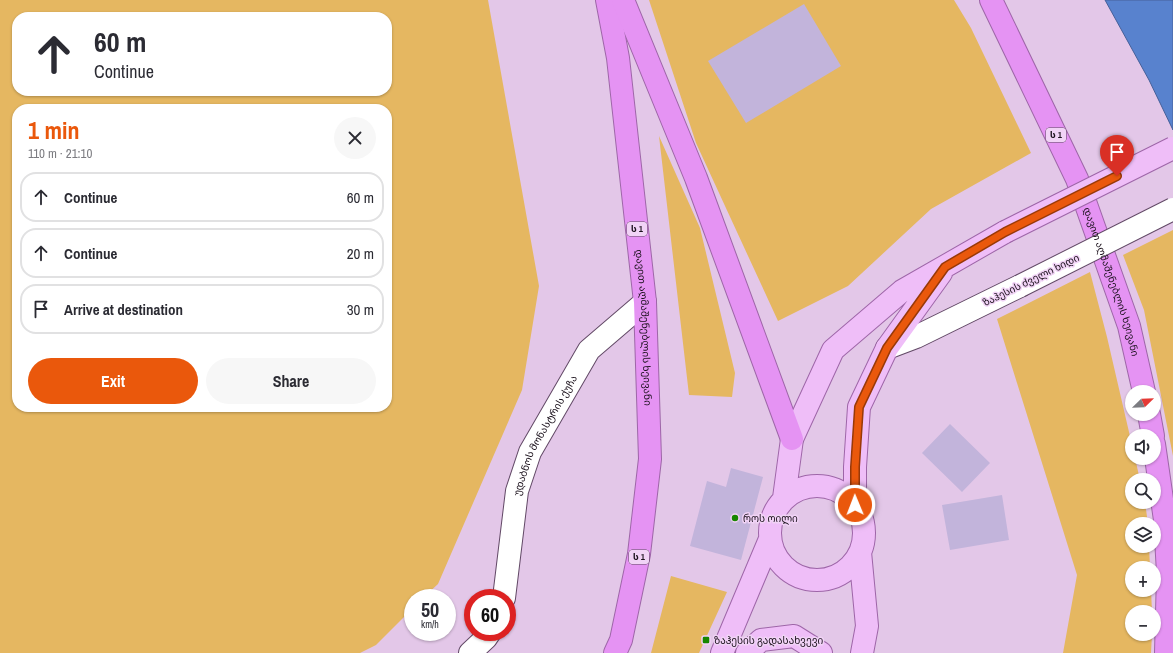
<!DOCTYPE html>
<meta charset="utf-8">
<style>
:root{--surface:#fff;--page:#f7f7f7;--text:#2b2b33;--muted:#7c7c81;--line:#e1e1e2;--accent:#ea580c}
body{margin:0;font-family:"Archivo Narrow","Noto Sans Georgian",sans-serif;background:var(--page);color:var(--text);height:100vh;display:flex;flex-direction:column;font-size:15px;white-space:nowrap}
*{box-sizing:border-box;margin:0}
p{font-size:13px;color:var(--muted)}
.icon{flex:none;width:22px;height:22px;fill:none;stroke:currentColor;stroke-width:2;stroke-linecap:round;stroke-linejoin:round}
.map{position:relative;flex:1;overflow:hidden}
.drawer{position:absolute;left:12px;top:104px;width:380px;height:308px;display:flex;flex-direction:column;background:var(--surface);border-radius:16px;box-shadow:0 1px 3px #0004}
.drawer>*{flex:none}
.guide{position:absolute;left:12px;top:12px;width:380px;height:84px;border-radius:16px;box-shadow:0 1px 3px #0004;background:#fff;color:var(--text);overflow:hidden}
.needle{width:26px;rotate:67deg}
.buttons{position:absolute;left:1125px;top:385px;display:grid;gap:8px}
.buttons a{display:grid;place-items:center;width:36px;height:36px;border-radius:50%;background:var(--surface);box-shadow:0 1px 3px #0004;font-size:20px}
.speed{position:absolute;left:404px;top:589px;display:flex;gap:8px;font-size:20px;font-weight:700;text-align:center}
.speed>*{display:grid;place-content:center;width:52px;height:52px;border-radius:50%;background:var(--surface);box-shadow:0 1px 3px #0004;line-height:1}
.speed small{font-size:10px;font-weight:400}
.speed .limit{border:6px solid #d22;background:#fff;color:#111}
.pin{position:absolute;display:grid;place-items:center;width:34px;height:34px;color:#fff;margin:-41px -17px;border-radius:50% 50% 50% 0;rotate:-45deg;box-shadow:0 0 4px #0007}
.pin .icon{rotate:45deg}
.me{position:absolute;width:44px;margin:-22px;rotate:359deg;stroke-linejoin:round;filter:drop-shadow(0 0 3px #0008)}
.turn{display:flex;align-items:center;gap:14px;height:84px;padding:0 16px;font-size:18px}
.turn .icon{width:52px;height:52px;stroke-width:2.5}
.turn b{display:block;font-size:28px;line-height:34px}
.round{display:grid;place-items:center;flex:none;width:42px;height:42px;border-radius:21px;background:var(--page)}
.overview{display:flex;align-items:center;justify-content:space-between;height:68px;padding:0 16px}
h1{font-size:24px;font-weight:800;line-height:30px;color:var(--accent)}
.primary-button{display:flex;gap:8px;margin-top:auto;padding:8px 16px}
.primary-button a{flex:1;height:46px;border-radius:24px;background:var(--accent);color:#fff;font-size:16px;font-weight:800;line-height:46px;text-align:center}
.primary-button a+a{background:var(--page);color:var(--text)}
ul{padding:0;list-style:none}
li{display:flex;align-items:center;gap:12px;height:50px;margin:0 8px 6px;padding:0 8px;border:2px solid var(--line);border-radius:16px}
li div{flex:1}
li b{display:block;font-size:15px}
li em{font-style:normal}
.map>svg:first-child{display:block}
</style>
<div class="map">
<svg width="1173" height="653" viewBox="0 0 1173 653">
<rect width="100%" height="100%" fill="#e3c7e8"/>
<path fill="#e5b761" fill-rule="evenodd" d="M 0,0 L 488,0 L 539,286 L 522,390 L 438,584 L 423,598 L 413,598 L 413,608 L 376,645 L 360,653 L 0,653 ZM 17,17 L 387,17 L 387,91 L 17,91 ZM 17,109 L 387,109 L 387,407 L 17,407 Z
M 649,0 L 954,0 L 971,28 L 1031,153 L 931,209 L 848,286 L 778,321 L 696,143 Z
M 659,136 L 700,228 L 735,373 L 732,397 L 689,395 Z
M 1173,230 L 1173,456 L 1144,310 L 1123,255 Z
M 1090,272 L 1107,337 L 1132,445 L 1132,458 L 1135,458 L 1140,480 L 1132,480 L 1132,502 L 1145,502 L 1148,524 L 1132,524 L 1132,546 L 1149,546 L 1150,568 L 1132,568 L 1132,590 L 1151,590 L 1152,612 L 1132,612 L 1132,634 L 1152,634 L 1151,653 L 1063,653 L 1077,575 L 997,319 Z
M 671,576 L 727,592 L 699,653 L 651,653 Z"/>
<path fill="#5882ce" stroke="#466099" d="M 1105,0 L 1173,0 L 1173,130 L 1149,80 Z"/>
<path fill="#c2b4db" d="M 804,4 L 841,66 L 746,123 L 708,61 Z
M 950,424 L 990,463 L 962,492 L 922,453 Z
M 731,468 L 763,477 L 741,560 L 690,546 L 707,481 L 726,487 Z
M 1002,495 L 1009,540 L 950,550 L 942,505 Z"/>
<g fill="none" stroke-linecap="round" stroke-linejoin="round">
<defs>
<g id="minor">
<path d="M 887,348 L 916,337 L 1020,286"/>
<path id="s1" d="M 504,598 L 517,491 L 530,452 L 589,350 L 645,302"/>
<path d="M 470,653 L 486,638 L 490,632"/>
</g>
<path id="major" d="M770 533a47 47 0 1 1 94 0a47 47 0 1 1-94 0Z
M 784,498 L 792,439 L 833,350 L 902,291 L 1005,232
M 855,505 L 855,467 L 859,407 L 887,348 L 941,273
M 860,552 L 867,626 L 862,653
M 722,653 L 770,539
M 747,653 L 761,640 L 794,636 L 821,653"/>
<g id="highway">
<path id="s2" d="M 607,0 L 618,58 L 645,302 L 650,459 L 639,554 L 621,640 L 615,653"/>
<path d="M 623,0 L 696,178 L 792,439"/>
<path id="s3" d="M 991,0 L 1077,179 L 1129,326 L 1144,392"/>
<path d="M 1149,414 L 1153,436"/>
<path d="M 1154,444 L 1165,520 L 1168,573 L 1166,653"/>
</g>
</defs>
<use href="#minor" stroke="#624966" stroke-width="24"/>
<use href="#major" stroke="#9e66a8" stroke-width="24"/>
<use href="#highway" stroke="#9e66a8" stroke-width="24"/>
<use href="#minor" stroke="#fff" stroke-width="22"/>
<use href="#major" stroke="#efbef8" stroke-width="22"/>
<use href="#highway" stroke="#e593f3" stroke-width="22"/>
<defs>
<path id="minor-bridge" d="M 1020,286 L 1173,209"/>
<path id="major-bridge" d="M 1005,232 L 1173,148"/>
</defs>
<use href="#minor-bridge" stroke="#624966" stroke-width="24" stroke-linecap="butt"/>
<use href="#major-bridge" stroke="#9e66a8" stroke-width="24" stroke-linecap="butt"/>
<use href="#minor-bridge" stroke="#fff" stroke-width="22"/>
<use href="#major-bridge" stroke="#efbef8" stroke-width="22"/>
</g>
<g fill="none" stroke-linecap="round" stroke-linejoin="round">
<defs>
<path id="route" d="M 855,505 L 855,467 L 859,407 L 887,348 L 945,267 L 1005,232 L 1117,176"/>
</defs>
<use href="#route" stroke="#983908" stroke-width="10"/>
<use href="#route" stroke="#ea580c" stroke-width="7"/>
</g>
<g fill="#168600" stroke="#f1d3f6" stroke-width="1.5">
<circle cx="735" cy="518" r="4"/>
<rect x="702" y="636" width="8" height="8" rx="2"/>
</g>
<g text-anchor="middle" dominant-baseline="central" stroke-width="3" stroke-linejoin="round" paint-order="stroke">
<g fill="#f1d3f6" stroke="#5b4b5d" stroke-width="1">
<rect x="1046" y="128" width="20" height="14" rx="3"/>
<rect x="627" y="222" width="20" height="14" rx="3"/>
<rect x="629" y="550" width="20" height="14" rx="3"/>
</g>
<g font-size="9" font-weight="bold" fill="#1b111c">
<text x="1056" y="135">ს 1</text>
<text x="637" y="229">ს 1</text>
<text x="639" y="557">ს 1</text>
</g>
<g font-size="10" fill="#1b111c" stroke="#f1d3f6">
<text transform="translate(1031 280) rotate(-26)">ზაჰესის ძველი ხიდი</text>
<text stroke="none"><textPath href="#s3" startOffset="307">დავით აღმაშენებლის ხეივანი</textPath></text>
<text stroke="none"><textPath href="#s2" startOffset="330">დავით აღმაშენებლის ხეივანი</textPath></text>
<text stroke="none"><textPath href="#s1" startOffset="170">უდაბნოს მონასტრის ქუჩა</textPath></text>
</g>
<g font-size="10" fill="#1b111c" stroke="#f1d3f6" text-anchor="start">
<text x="743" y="518">როს ოილი</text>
<text x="714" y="640">ზაჰესის გადასახვევი</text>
</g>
</g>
</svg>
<div class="buttons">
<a><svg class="needle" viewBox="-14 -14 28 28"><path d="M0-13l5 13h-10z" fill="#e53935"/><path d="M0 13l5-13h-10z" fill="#7c7c81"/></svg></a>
<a><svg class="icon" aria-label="sound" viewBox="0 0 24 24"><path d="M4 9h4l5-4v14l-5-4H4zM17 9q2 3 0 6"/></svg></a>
<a><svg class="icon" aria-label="search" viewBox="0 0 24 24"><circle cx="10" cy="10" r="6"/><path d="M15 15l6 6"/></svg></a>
<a><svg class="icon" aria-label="layers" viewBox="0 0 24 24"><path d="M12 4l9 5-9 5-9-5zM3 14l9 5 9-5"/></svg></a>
<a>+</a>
<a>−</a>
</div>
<div class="speed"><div>50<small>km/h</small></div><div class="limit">60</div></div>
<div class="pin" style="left:1117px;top:176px;background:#d93025"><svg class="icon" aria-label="arrive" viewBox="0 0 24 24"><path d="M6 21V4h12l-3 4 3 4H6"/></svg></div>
<svg class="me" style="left:855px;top:505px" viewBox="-20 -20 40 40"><circle r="17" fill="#ea580c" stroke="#fff" stroke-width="3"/><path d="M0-11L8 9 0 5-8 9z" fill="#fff"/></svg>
<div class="guide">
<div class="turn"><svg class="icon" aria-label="ahead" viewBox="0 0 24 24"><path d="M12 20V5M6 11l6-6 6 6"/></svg><div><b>60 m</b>Continue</div></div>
</div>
<section class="drawer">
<div class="overview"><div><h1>1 min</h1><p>110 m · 21:10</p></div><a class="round"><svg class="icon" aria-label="close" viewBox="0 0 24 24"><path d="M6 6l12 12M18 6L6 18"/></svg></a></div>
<ul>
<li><svg class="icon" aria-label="ahead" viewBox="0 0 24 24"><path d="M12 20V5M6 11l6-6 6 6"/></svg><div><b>Continue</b></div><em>60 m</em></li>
<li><svg class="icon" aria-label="ahead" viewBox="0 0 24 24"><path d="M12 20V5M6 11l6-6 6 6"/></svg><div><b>Continue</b></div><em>20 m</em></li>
<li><svg class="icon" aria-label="arrive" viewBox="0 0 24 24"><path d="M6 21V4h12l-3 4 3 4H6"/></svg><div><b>Arrive at destination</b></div><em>30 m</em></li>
</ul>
<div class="primary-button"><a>Exit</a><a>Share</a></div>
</section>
</div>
